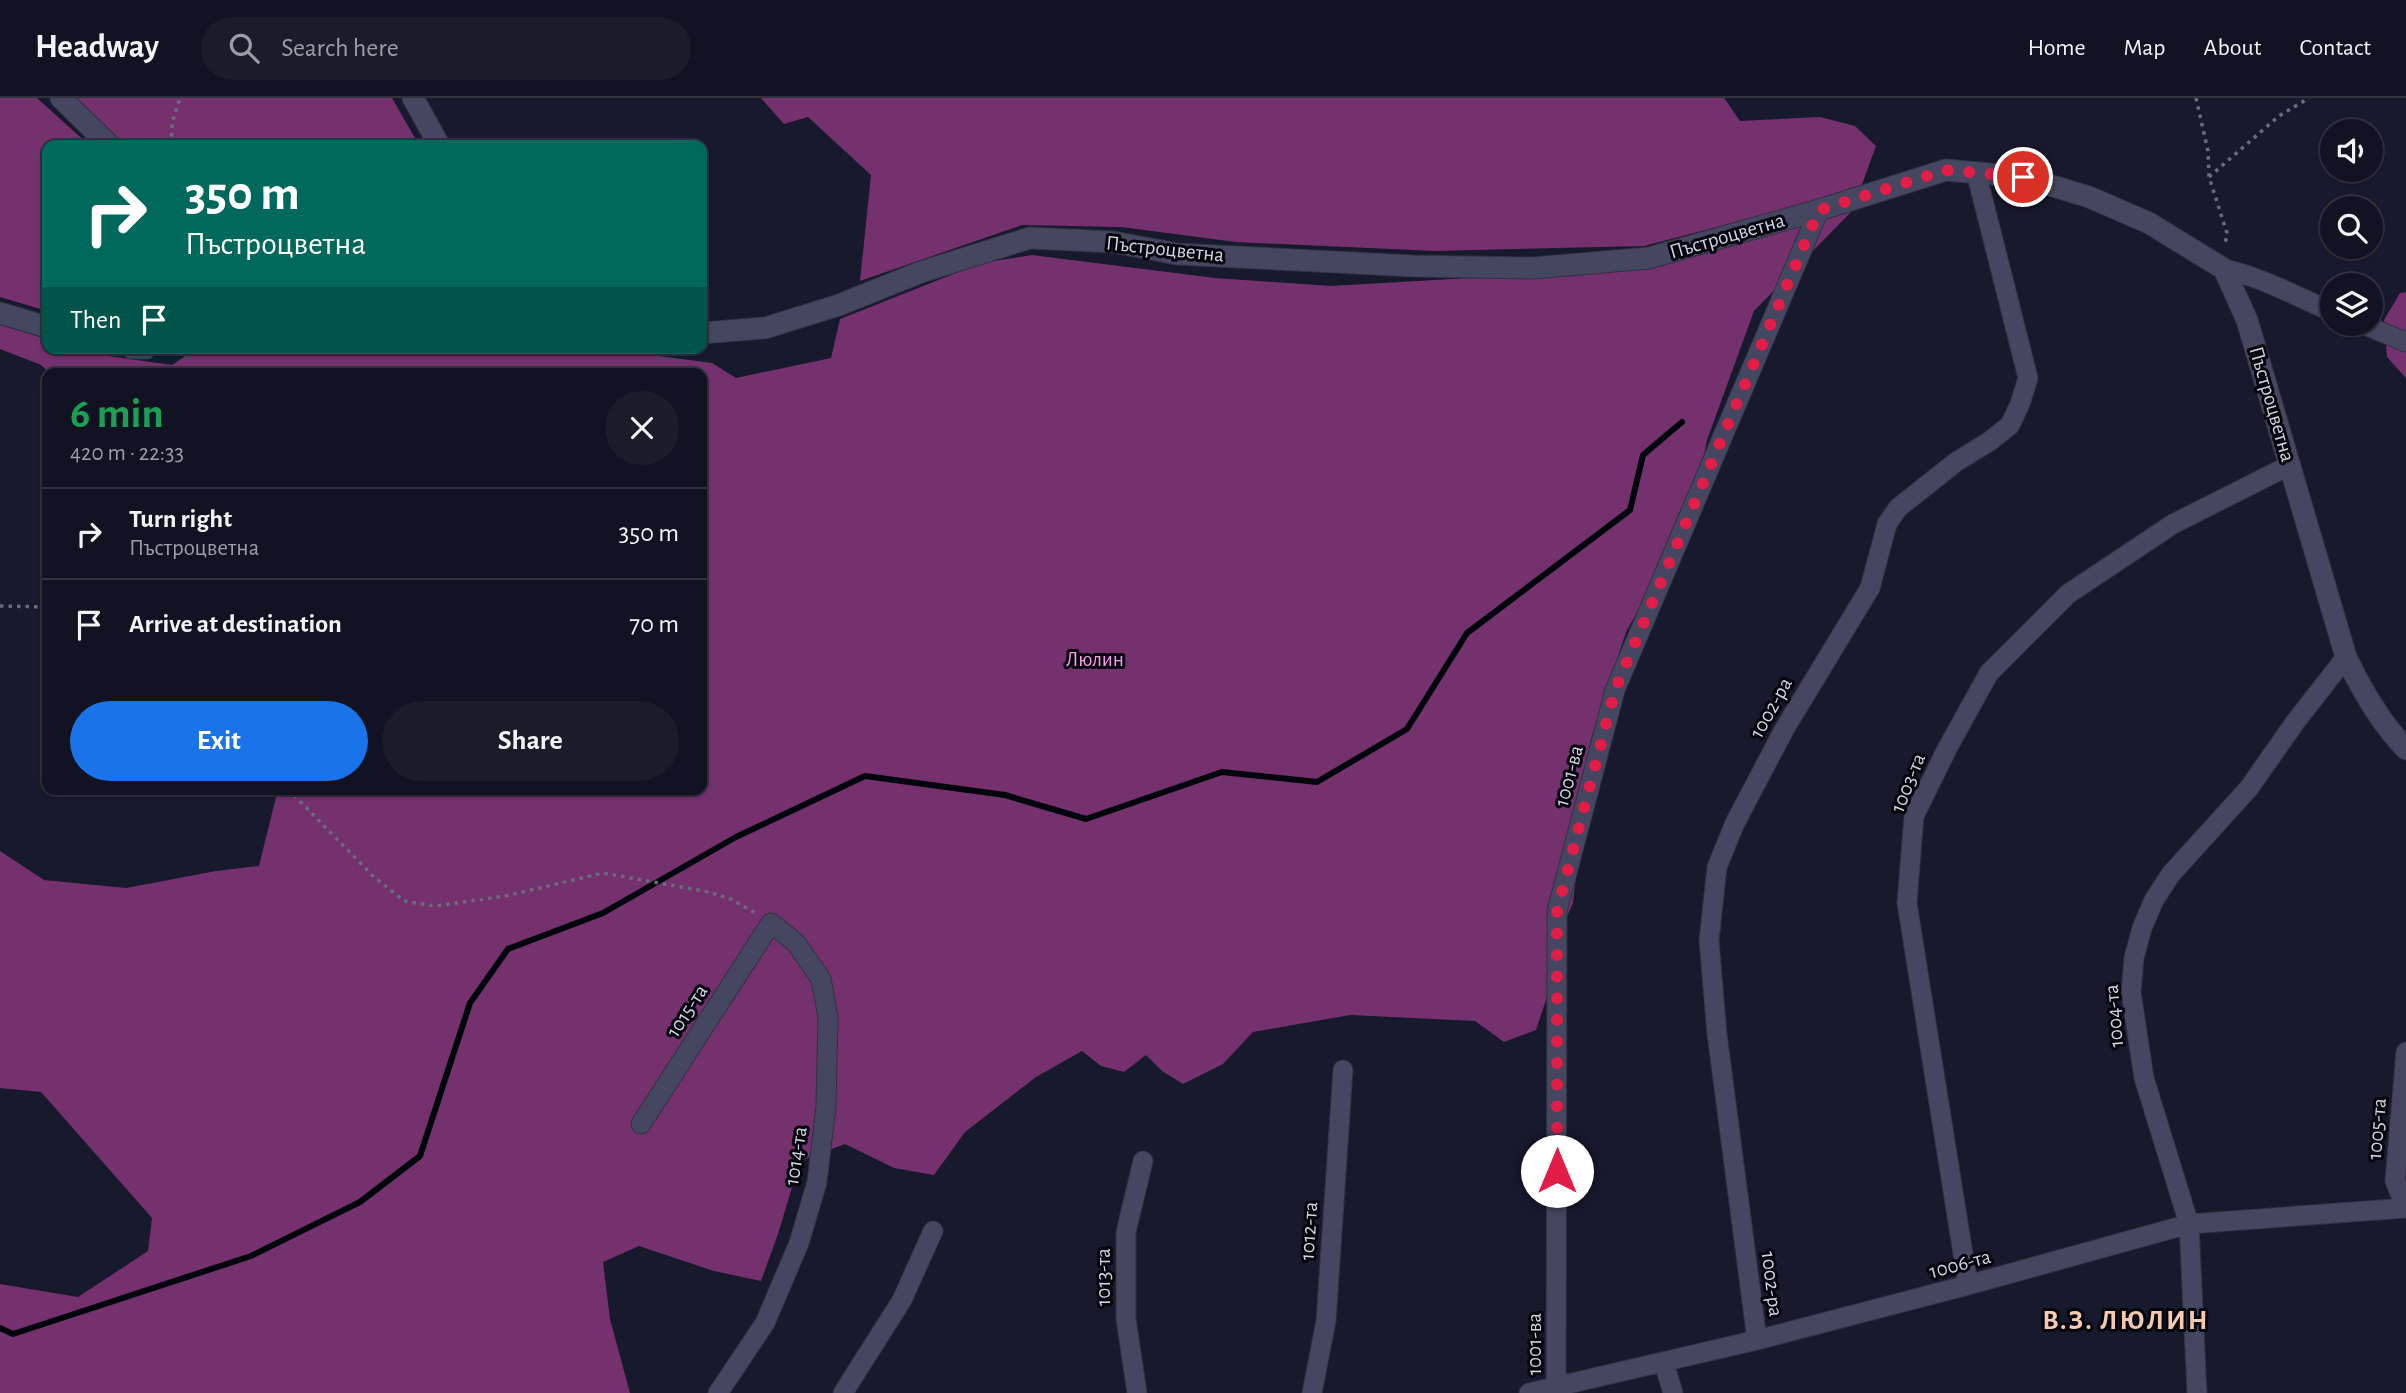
<!DOCTYPE html>
<meta charset="utf-8">
<style>
:root{--surface:#111322;--page:#1a1c2a;--text:#f1f3f6;--muted:#9c9ea5;--line:#303240;--accent:#1a73e8}
body{margin:0;font-family:"Alegreya Sans",sans-serif;background:var(--page);color:var(--text);height:100vh;display:flex;flex-direction:column;font-size:26px;white-space:nowrap}
*{box-sizing:border-box;margin:0}
p{font-size:23px;color:var(--muted)}
.icon{flex:none;width:38px;height:38px;fill:none;stroke:currentColor;stroke-width:2;stroke-linecap:round;stroke-linejoin:round}
.map{position:relative;flex:1;overflow:hidden}
.panel{position:absolute;left:42px;top:270px;width:665px;height:427px;display:flex;flex-direction:column;background:var(--surface);border-radius:14px;box-shadow:0 2px 5px #0004,0 0 0 2px var(--line)}
.panel>*{flex:none}
.hud{position:absolute;left:42px;top:42px;width:665px;height:214px;border-radius:14px;box-shadow:0 2px 5px #0004,0 0 0 2px var(--line);background:#00695c;color:#fff;overflow:hidden}
.fabs{position:absolute;left:2320px;top:21px;display:grid;gap:14px}
.fabs a{display:grid;place-items:center;width:63px;height:63px;border-radius:50%;background:var(--surface);box-shadow:0 2px 5px #0004,0 0 0 2px var(--line);font-size:35px}
.pin{position:absolute;display:grid;place-items:center;width:60px;height:60px;color:#fff;margin:-30px;border:4px solid #fff;border-radius:50%;box-shadow:0 2px 7px #0007}
.me{position:absolute;width:77px;margin:-38px;rotate:0deg;stroke-linejoin:round;filter:drop-shadow(0 0 5px #0008)}
.turn{display:flex;align-items:center;gap:24px;height:147px;padding:0 28px;font-size:32px}
.turn .icon{width:91px;height:91px;stroke-width:2.5}
.turn b{display:block;font-size:49px;line-height:60px}
.then{display:flex;align-items:center;height:66px;padding:0 28px;background:#0003;gap:14px;font-size:26px}
.round{display:grid;place-items:center;flex:none;width:74px;height:74px;border-radius:37px;background:var(--page)}
.overview{display:flex;align-items:center;justify-content:space-between;height:119px;padding:0 28px}
h1{font-size:42px;font-weight:700;line-height:52px;color:#1e9e55}
.button{display:flex;gap:14px;margin-top:auto;padding:14px 28px}
.button a{flex:1;height:80px;border-radius:42px;background:var(--accent);color:#fff;font-size:28px;font-weight:700;line-height:80px;text-align:center}
.button a+a{background:var(--page);color:var(--text)}
ul{padding:0;list-style:none}
li{display:flex;align-items:center;gap:21px;height:91px;padding:0 28px;border-top:2px solid var(--line)}
li div{flex:1}
li b{display:block;font-size:26px}
li em{font-style:normal}
header{display:flex;align-items:center;gap:42px;box-sizing:border-box;height:98px;padding:0 35px;background:var(--surface);border-bottom:2px solid var(--line)}
header strong{font-size:33px}
nav{display:flex;gap:38px;margin-inline-start:auto;font-size:24px}
.search{width:490px;height:63px;background:var(--page);display:flex;align-items:center;gap:18px;box-sizing:border-box;padding:0 24px;border-radius:38px;color:var(--muted);font-size:26px}
.map>svg:first-child{display:block}
</style>
<header>
<strong>Headway</strong>
<div class="search"><svg class="icon" aria-label="search" viewBox="0 0 24 24"><circle cx="10" cy="10" r="6"/><path d="M15 15l6 6"/></svg>Search here</div>
<nav><a>Home</a><a>Map</a><a>About</a><a>Contact</a></nav>
</header>
<div class="map">
<svg width="2406" height="1295" viewBox="0 0 2406 1295">
<rect width="100%" height="100%" fill="#17192d"/>
<path fill="#74316d" d="M 0,0 L 37,0 L 89,47 L 47,47 L 47,213 L 0,199 Z
M 77,0 L 392,0 L 419,47 L 125,47 Z
M 761,0 L 1724,0 L 1740,23 L 1820,19 L 1855,28 L 1876,48 L 1860,92 L 1644,148 L 1435,153 L 1236,144 L 1121,129 L 1022,127 L 860,183 L 871,77 L 808,19 L 784,26 Z
M 1853,112 L 1754,213 L 1707,342 L 1693,415 L 1626,534 L 1591,641 L 1573,805 L 1548,860 L 1548,896 L 1536,932 L 1504,944 L 1475,923 L 1350,917 L 1253,934 L 1223,966 L 1183,986 L 1162,973 L 1146,957 L 1124,974 L 1101,968 L 1082,953 L 1036,979 L 965,1034 L 934,1077 L 894,1070 L 845,1046 L 800,1063 L 778,1136 L 761,1183 L 714,1173 L 639,1148 L 603,1164 L 610,1221 L 630,1295 L 0,1295 L 0,1186 L 78,1199 L 148,1153 L 152,1120 L 41,994 L 0,990 L 0,753 L 44,782 L 126,790 L 216,773 L 259,768 L 277,695 L 282,691 L 702,691 L 702,275 L 50,275 L 41,267 L 0,251 L 0,227 L 47,241 L 47,250 L 77,250 L 101,257 L 172,267 L 197,250 L 633,250 L 644,256 L 712,265 L 736,280 L 831,260 L 840,221 L 981,165 L 1032,157 L 1215,180 L 1331,188 L 1627,171 L 1740,145 Z
M 2406,194 L 2406,280 L 2387,259 L 2384,222 L 2400,195 Z"/>
<g fill="none" stroke-linecap="round" stroke-linejoin="round">
<path stroke="#00060b" stroke-width="6" d="M 0,1230 L 13,1236 L 251,1158 L 360,1104 L 420,1058 L 470,905 L 508,851 L 603,815 L 736,739 L 865,678 L 1005,697 L 1086,721 L 1222,674 L 1317,684 L 1407,631 L 1467,535 L 1630,412 L 1643,357 L 1682,324"/>
<defs>
<path id="minor" d="M 2224,171 C 2262,179 2297,199 2333,214
M 2362,226 L 2406,244
M 2406,954 L 2395,1083 L 2406,1110
M 641,1026 L 771,825 L 796,845 L 821,881 L 828,919 L 826,1008 L 817,1084 L 799,1145 L 765,1225 L 718,1295
M 1968,1187 L 1907,805 L 1914,718 L 1948,649 L 1989,575 L 2068,496 L 2173,426 L 2290,367
M 1757,1242 L 1717,936 L 1709,842 L 1717,769 L 1735,725 L 1785,630 L 1870,490 L 1887,426 L 1898,410 L 1956,364 L 1990,343 L 2010,327 L 2020,306 L 2028,280 L 1976,74
M 1664,1265 L 1673,1295
M 843,1295 L 902,1202 L 933,1133
M 1137,1295 L 1126,1221 L 1126,1134 L 1143,1063
M 1312,1295 L 1326,1223 L 1343,972
M 1529,1295 L 1757,1242 L 1968,1187 L 2189,1126 L 2406,1110
M 1558,1295 L 1556,1290 L 1557,813 L 1615,592 L 1819,112
M 2197,1295 L 2189,1126 L 2144,980 L 2131,894 L 2134,860 L 2142,830 L 2154,802 L 2171,776 L 2249,690 L 2296,623 L 2346,559"/>
<path id="tertiary" d="M 61,0 L 109,47
M 413,0 L 439,47
M 0,215 L 47,229
M 702,235 L 765,230 L 839,207 L 921,174 L 1030,140 L 1113,144 L 1177,156 L 1414,168 L 1533,170 L 1649,160 L 1819,112 L 1946,72 L 2023,79 L 2089,99 L 2149,125 L 2224,171 L 2247,222 L 2346,559 C 2362,593 2380,624 2406,651
M 132,250 L 146,250"/>
</defs>
<use href="#minor" stroke="#313242" stroke-width="21"/>
<use href="#tertiary" stroke="#313242" stroke-width="23"/>
<path stroke="#6a6c7e" stroke-width="3.5" stroke-dasharray="3.5 5" stroke-linecap="butt" d="M 2196,0 L 2208,53 L 2209,79 L 2227,135 L 2225,148
M 171,47 L 172,25 L 180,0
M 2209,79 L 2279,18 L 2309,0
M 0,508 L 47,509
M 288,691 L 373,778 L 404,803 L 435,808 L 505,798 L 603,775 L 709,794 L 731,801 L 755,815"/>
<use href="#minor" stroke="#44475f" stroke-width="19"/>
<use href="#tertiary" stroke="#44475f" stroke-width="21"/>
</g>
<g fill="none" stroke-linecap="round" stroke-linejoin="round">
<path stroke="#e11d48" stroke-width="12" stroke-dasharray="0 21.6" d="M 1557,1073 L 1557,813 L 1615,592 L 1819,112 L 1946,72 L 2023,79"/>
</g>
<g text-anchor="middle" dominant-baseline="central" stroke-width="6" stroke-linejoin="round" paint-order="stroke">
<g font-size="21" fill="#d1d4e2" stroke="#05050d">
<text transform="translate(1727 138) rotate(-16)">Пъстроцветна</text>
<text transform="translate(1165 151) rotate(6)">Пъстроцветна</text>
<text transform="translate(2272 306) rotate(74)">Пъстроцветна</text>
<text transform="translate(1771 610) rotate(-61)">1002-ра</text>
<text transform="translate(1569 678) rotate(-75)">1001-ва</text>
<text transform="translate(1908 685) rotate(-68)">1003-та</text>
<text transform="translate(687 913) rotate(-57)">1015-та</text>
<text transform="translate(2114 918) rotate(-95)">1004-та</text>
<text transform="translate(2377 1031) rotate(-85)">1005-та</text>
<text transform="translate(796 1058) rotate(-81)">1014-та</text>
<text transform="translate(1309 1133) rotate(-86)">1012-та</text>
<text transform="translate(1960 1166) rotate(-15)">1006-та</text>
<text transform="translate(1103 1179) rotate(-90)">1013-та</text>
<text transform="translate(1772 1186) rotate(83)">1002-ра</text>
<text transform="translate(1534 1246) rotate(-90)">1001-ва</text>
</g>
<g font-size="21" fill="#fa9aed" stroke="#05050d">
<text x="1095" y="561">Люлин</text>
</g>
<g font-size="28" font-weight="bold" letter-spacing="2" fill="#f6cab1" stroke="#05050d">
<text x="2126" y="1223">В.З. ЛЮЛИН</text>
</g>
</g>
</svg>
<div class="fabs">
<a><svg class="icon" aria-label="sound" viewBox="0 0 24 24"><path d="M4 9h4l5-4v14l-5-4H4zM17 9q2 3 0 6"/></svg></a>
<a><svg class="icon" aria-label="search" viewBox="0 0 24 24"><circle cx="10" cy="10" r="6"/><path d="M15 15l6 6"/></svg></a>
<a><svg class="icon" aria-label="layers" viewBox="0 0 24 24"><path d="M12 4l9 5-9 5-9-5zM3 14l9 5 9-5"/></svg></a>
</div>
<div class="pin" style="left:2023px;top:79px;background:#d93025"><svg class="icon" aria-label="arrive" viewBox="0 0 24 24"><path d="M6 21V4h12l-3 4 3 4H6"/></svg></div>
<svg class="me" style="left:1557px;top:1073px" viewBox="-20 -20 40 40"><circle r="19" fill="#fff"/><path d="M0-13L10 11 0 6-10 11z" fill="#e11d48"/></svg>
<div class="hud">
<div class="turn"><svg class="icon" aria-label="right" viewBox="0 0 24 24"><path d="M7 20v-9h11M14 6l5 5-5 5"/></svg><div><b>350 m</b>Пъстроцветна</div></div>
<div class="then">Then<svg class="icon" aria-label="arrive" viewBox="0 0 24 24"><path d="M6 21V4h12l-3 4 3 4H6"/></svg></div>
</div>
<section class="panel">
<div class="overview"><div><h1>6 min</h1><p>420 m · 22:33</p></div><a class="round"><svg class="icon" aria-label="close" viewBox="0 0 24 24"><path d="M6 6l12 12M18 6L6 18"/></svg></a></div>
<ul>
<li><svg class="icon" aria-label="right" viewBox="0 0 24 24"><path d="M7 20v-9h11M14 6l5 5-5 5"/></svg><div><b>Turn right</b><p>Пъстроцветна</p></div><em>350 m</em></li>
<li><svg class="icon" aria-label="arrive" viewBox="0 0 24 24"><path d="M6 21V4h12l-3 4 3 4H6"/></svg><div><b>Arrive at destination</b></div><em>70 m</em></li>
</ul>
<div class="button"><a>Exit</a><a>Share</a></div>
</section>
</div>
